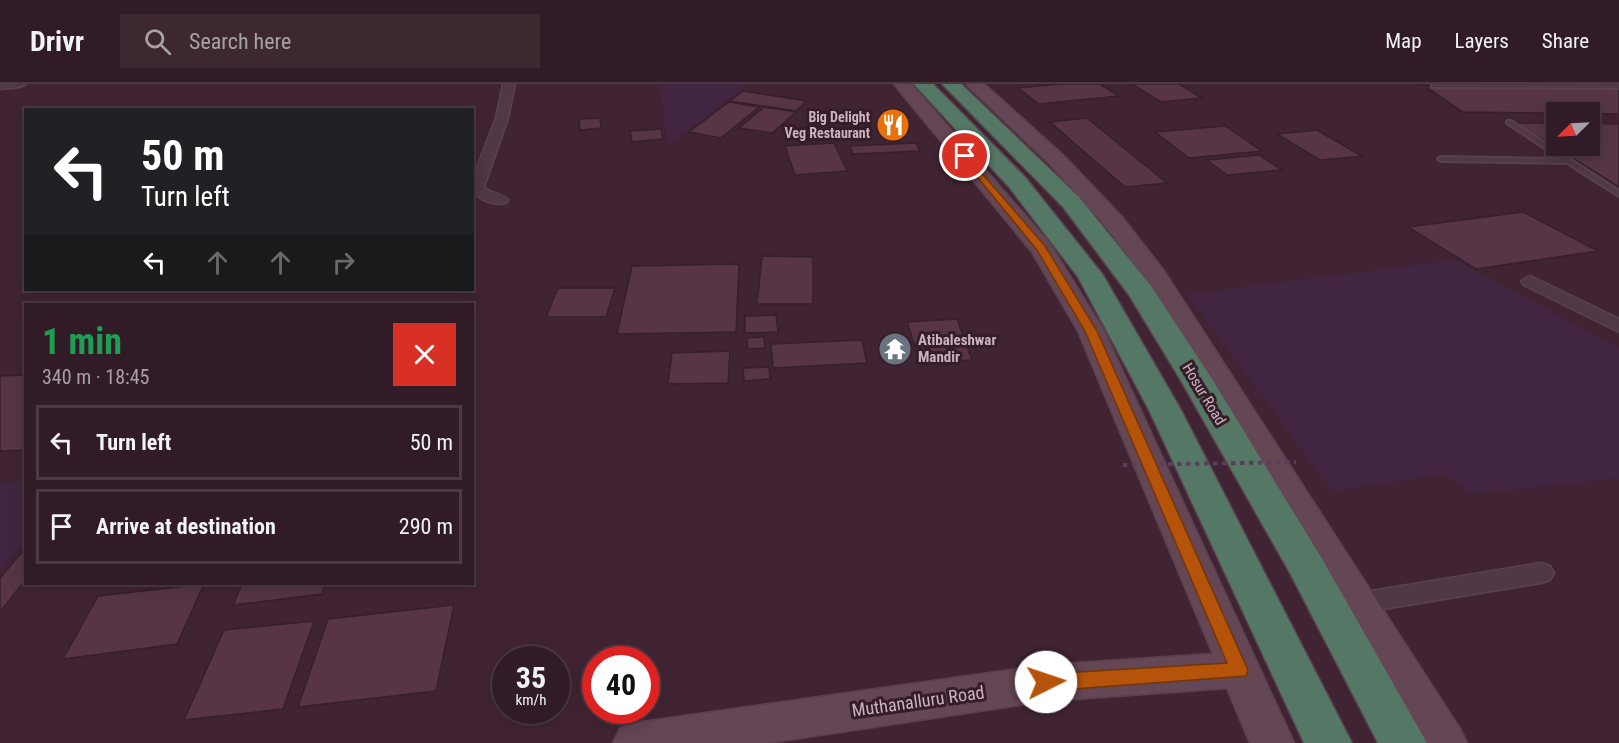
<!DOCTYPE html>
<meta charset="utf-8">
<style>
:root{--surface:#311b26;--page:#3d2832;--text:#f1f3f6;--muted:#a8a1a7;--line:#4c3943}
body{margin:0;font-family:"Roboto Condensed",sans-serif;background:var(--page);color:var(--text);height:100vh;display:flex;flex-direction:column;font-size:22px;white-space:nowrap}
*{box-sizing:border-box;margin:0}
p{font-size:20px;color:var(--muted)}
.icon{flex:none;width:33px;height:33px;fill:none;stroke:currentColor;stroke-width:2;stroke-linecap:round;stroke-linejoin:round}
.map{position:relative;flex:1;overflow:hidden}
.details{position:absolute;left:24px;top:219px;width:450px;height:282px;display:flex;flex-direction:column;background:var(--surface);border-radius:0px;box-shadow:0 3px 15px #0003,0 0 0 2px var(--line)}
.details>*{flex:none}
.guide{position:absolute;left:24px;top:24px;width:450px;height:183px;border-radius:0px;box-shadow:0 3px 15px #0003,0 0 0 2px var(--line);background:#202124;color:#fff;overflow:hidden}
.needle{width:39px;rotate:246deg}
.tools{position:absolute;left:1546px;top:18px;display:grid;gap:12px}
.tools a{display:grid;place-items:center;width:54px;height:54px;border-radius:0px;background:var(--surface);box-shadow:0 3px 15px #0003,0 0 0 2px var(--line);font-size:30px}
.speed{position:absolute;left:492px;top:562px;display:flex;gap:12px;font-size:30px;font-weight:700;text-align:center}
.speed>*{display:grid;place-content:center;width:78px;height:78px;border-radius:50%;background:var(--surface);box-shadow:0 3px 15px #0003,0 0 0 2px var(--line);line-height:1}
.speed small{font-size:15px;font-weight:400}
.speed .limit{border:9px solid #d22;background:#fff;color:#111}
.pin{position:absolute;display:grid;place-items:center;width:51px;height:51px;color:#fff;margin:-26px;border:3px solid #fff;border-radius:50%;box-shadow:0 2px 6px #0007}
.me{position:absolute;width:66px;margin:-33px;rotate:86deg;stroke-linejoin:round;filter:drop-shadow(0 0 4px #0008)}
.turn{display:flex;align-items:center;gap:21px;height:126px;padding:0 18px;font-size:27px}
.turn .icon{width:78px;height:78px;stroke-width:2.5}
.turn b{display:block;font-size:42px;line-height:51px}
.lanes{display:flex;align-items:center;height:57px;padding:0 18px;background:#0003;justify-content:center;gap:30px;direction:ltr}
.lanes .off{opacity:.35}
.round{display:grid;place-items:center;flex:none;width:63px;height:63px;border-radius:0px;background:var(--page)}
.head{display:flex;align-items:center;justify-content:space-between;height:102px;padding:0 18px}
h1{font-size:36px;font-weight:700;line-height:45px;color:#1e9e55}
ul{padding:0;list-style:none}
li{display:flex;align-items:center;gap:18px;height:75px;margin:0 12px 9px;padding:0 6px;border:3px solid var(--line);border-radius:0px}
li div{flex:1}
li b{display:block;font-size:22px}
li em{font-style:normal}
header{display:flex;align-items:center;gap:36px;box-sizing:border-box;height:84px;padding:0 30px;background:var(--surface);border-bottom:2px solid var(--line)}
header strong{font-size:28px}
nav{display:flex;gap:33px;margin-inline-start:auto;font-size:21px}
.search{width:420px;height:54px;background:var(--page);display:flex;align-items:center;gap:15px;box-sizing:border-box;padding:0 21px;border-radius:0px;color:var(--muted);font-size:22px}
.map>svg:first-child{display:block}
</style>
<header>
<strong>Drivr</strong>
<div class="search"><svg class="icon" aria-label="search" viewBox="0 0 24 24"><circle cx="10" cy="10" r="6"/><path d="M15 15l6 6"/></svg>Search here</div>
<nav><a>Map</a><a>Layers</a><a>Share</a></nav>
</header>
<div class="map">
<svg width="1619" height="659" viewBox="0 0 1619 659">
<rect width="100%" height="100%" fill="#412433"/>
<path fill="#422641" d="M 660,0 L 747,0 L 668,63 Z
M 1456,176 L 1619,264 L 1619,396 L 1616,394 L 1470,410 L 1444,390 L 1332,407 L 1187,210 Z
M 26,397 L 25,457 L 0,488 L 0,398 Z"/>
<path fill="#573547" stroke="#371f2b" stroke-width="1.5" d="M 1060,0 L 1100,0 L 1119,12 L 1039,20 L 1018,4 Z
M 1132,0 L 1179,0 L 1202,14 L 1161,18 Z
M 1425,2 L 1616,4 L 1619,6 L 1619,30 L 1463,28 Z
M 743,7 L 807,17 L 796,27 L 730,17 Z
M 729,18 L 759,23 L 721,54 L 689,48 Z
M 764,23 L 796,28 L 772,49 L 739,44 Z
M 600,34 L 601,44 L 580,46 L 579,35 Z
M 1087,34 L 1167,99 L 1125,103 L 1050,38 Z
M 1516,39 L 1557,39 L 1557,62 L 1590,62 L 1590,39 L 1619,40 L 1619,103 Z
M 1225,42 L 1262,67 L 1189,74 L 1155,48 Z
M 661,45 L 663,55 L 632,58 L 630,47 Z
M 1317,46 L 1362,72 L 1320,76 L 1277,50 Z
M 834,59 L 847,87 L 795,91 L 785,62 Z
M 916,59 L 920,67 L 853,70 L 850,62 Z
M 1259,71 L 1282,86 L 1227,91 L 1207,76 Z
M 1523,128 L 1598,167 L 1476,185 L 1408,143 Z
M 762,172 L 813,173 L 813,220 L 757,220 Z
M 739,180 L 736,248 L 617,250 L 632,182 Z
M 558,204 L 615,204 L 606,233 L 546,233 Z
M 776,231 L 778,248 L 745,249 L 745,232 Z
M 957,235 L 972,276 L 920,278 L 907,238 Z
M 764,253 L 765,264 L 748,265 L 747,254 Z
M 862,256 L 867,279 L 773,284 L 771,260 Z
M 730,267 L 728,299 L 668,300 L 672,269 Z
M 769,283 L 770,295 L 744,297 L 743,284 Z
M 26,291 L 26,366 L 0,367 L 0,292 Z
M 26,463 L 26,495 L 0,528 L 0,494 Z
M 204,500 L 177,560 L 63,575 L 98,512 Z
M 242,500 L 325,500 L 322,510 L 233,521 Z
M 454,521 L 436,607 L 298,623 L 328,535 Z
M 314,537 L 283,625 L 184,636 L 224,546 Z"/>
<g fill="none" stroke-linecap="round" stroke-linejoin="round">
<defs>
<path id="lane" d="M 1434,0 L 1619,0 L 1619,4 L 1432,3 L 1432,1 Z
M 1507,37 L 1511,37 L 1619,107 L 1619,112 L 1567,79 L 1441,77 L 1438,75 L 1441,73 L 1561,75 L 1507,39 Z"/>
<path id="street" d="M 0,0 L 26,0 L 20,3 L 0,5 Z
M 503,0 L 515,0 L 508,34 L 484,103 C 491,110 503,109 508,116 L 506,119 C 494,122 480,116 472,107 L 472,96 L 496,34 Z
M 1530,192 L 1619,235 L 1619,248 L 1524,201 L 1521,197 Z
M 1541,479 L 1550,482 L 1554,489 L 1550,496 L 1541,499 L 1359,529 L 1350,526 L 1346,519 L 1350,512 L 1359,509 Z"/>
<path id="secondary" d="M 894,0 L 911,0 L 1050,160 L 1104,247 L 1294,659 L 1250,659 L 1227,604 L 1046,617 L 767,659 L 613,659 L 620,645 L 635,639 L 1046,581 L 1213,570 L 1078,247 L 1032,168 Z
M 966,0 L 984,0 L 1064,72 L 1122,133 L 1164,187 L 1460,645 L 1467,659 L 1421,659 L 1144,194 L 1106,143 L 1050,80 Z"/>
<path id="highway" d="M 914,0 L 933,0 L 1025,93 L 1103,191 L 1181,326 L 1352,659 L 1304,659 L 1149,326 L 1078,193 L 1009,103 Z
M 942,0 L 961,0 L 1079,113 L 1151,202 L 1212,295 L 1321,473 L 1427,659 L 1378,659 L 1290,489 L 1180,295 L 1129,211 L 1063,123 Z"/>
</defs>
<use href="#lane" stroke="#59414d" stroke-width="4"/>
<use href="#street" stroke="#59414d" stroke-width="3"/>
<use href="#secondary" stroke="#59414d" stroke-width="3"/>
<use href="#highway" stroke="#58404c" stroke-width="3"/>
<use href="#lane" fill="#503844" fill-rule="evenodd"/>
<use href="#street" fill="#503844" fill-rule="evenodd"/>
<use href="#secondary" fill="#644654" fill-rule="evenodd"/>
<use href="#highway" fill="#547766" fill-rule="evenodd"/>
<path stroke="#593f59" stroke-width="4" stroke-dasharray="4.5 4.5" stroke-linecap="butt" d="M 1123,381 L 1296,378"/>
</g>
<path fill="#b45309" stroke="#753606" stroke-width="1.5" d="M 965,70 L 1045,162 L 1097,247 L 1248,586 L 1246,592 L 1046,607 L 1039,604 L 1036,598 L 1039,593 L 1046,590 L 1227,579 L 1085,247 L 1037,166 L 962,74 L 961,72 Z"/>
<defs>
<symbol id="restaurant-disc" viewBox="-11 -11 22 22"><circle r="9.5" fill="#e8710a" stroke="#351d29"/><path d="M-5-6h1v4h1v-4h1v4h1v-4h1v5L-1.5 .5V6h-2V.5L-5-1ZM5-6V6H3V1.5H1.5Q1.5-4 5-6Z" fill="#fff"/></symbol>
<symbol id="temple-disc" viewBox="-11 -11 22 22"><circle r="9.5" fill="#6b7280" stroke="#351d29"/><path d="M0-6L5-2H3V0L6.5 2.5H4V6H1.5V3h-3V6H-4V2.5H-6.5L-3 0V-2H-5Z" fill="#fff"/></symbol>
</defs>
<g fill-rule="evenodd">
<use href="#restaurant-disc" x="874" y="22" width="38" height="38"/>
<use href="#temple-disc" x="876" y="246" width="38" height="38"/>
</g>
<g text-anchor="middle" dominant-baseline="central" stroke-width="6" stroke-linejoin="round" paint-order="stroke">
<g font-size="14" font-weight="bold" fill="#cbb4bf" stroke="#351d29" text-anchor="end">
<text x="870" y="33">Big Delight<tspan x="870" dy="16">Veg Restaurant</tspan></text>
</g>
<g font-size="15" font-weight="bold" fill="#cbb4bf" stroke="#351d29" text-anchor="start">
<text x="918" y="256">Atibaleshwar<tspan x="918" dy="17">Mandir</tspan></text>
</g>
<g font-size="15" fill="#cbb4bf" stroke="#351d29">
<text transform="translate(1204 310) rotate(59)">Hosur Road</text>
</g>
<g font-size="18" fill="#cbb4bf" stroke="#351d29">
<text transform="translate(918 617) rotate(-8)">Muthanalluru Road</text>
</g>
</g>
</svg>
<div class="tools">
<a><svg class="needle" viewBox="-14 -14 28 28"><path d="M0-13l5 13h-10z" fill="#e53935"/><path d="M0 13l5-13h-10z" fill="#a8a1a7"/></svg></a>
</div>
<div class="speed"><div>35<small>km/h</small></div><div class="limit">40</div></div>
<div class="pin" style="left:965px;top:72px;background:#d93025"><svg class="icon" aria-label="arrive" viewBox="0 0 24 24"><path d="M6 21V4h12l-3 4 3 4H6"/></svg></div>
<svg class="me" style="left:1046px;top:598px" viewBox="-20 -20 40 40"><circle r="19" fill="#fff"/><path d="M0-13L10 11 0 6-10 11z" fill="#b45309"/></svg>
<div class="guide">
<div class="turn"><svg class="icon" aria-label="left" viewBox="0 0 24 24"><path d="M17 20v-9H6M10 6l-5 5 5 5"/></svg><div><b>50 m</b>Turn left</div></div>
<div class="lanes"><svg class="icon" aria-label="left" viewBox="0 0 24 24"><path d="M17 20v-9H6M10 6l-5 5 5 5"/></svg><svg class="icon off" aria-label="ahead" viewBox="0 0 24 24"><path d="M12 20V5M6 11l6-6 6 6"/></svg><svg class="icon off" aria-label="ahead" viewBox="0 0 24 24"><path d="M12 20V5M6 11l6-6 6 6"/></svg><svg class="icon off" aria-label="right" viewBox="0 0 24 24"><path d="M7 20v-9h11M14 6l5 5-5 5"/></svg></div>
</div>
<section class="details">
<div class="head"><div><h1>1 min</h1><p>340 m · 18:45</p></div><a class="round" style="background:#d93025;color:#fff"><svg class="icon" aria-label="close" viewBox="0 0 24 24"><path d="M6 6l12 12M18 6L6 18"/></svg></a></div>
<ul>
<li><svg class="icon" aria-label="left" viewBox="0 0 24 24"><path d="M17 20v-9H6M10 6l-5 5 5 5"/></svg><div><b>Turn left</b></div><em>50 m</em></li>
<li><svg class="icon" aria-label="arrive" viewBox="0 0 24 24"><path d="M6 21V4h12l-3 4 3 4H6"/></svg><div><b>Arrive at destination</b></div><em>290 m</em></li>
</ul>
</section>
</div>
